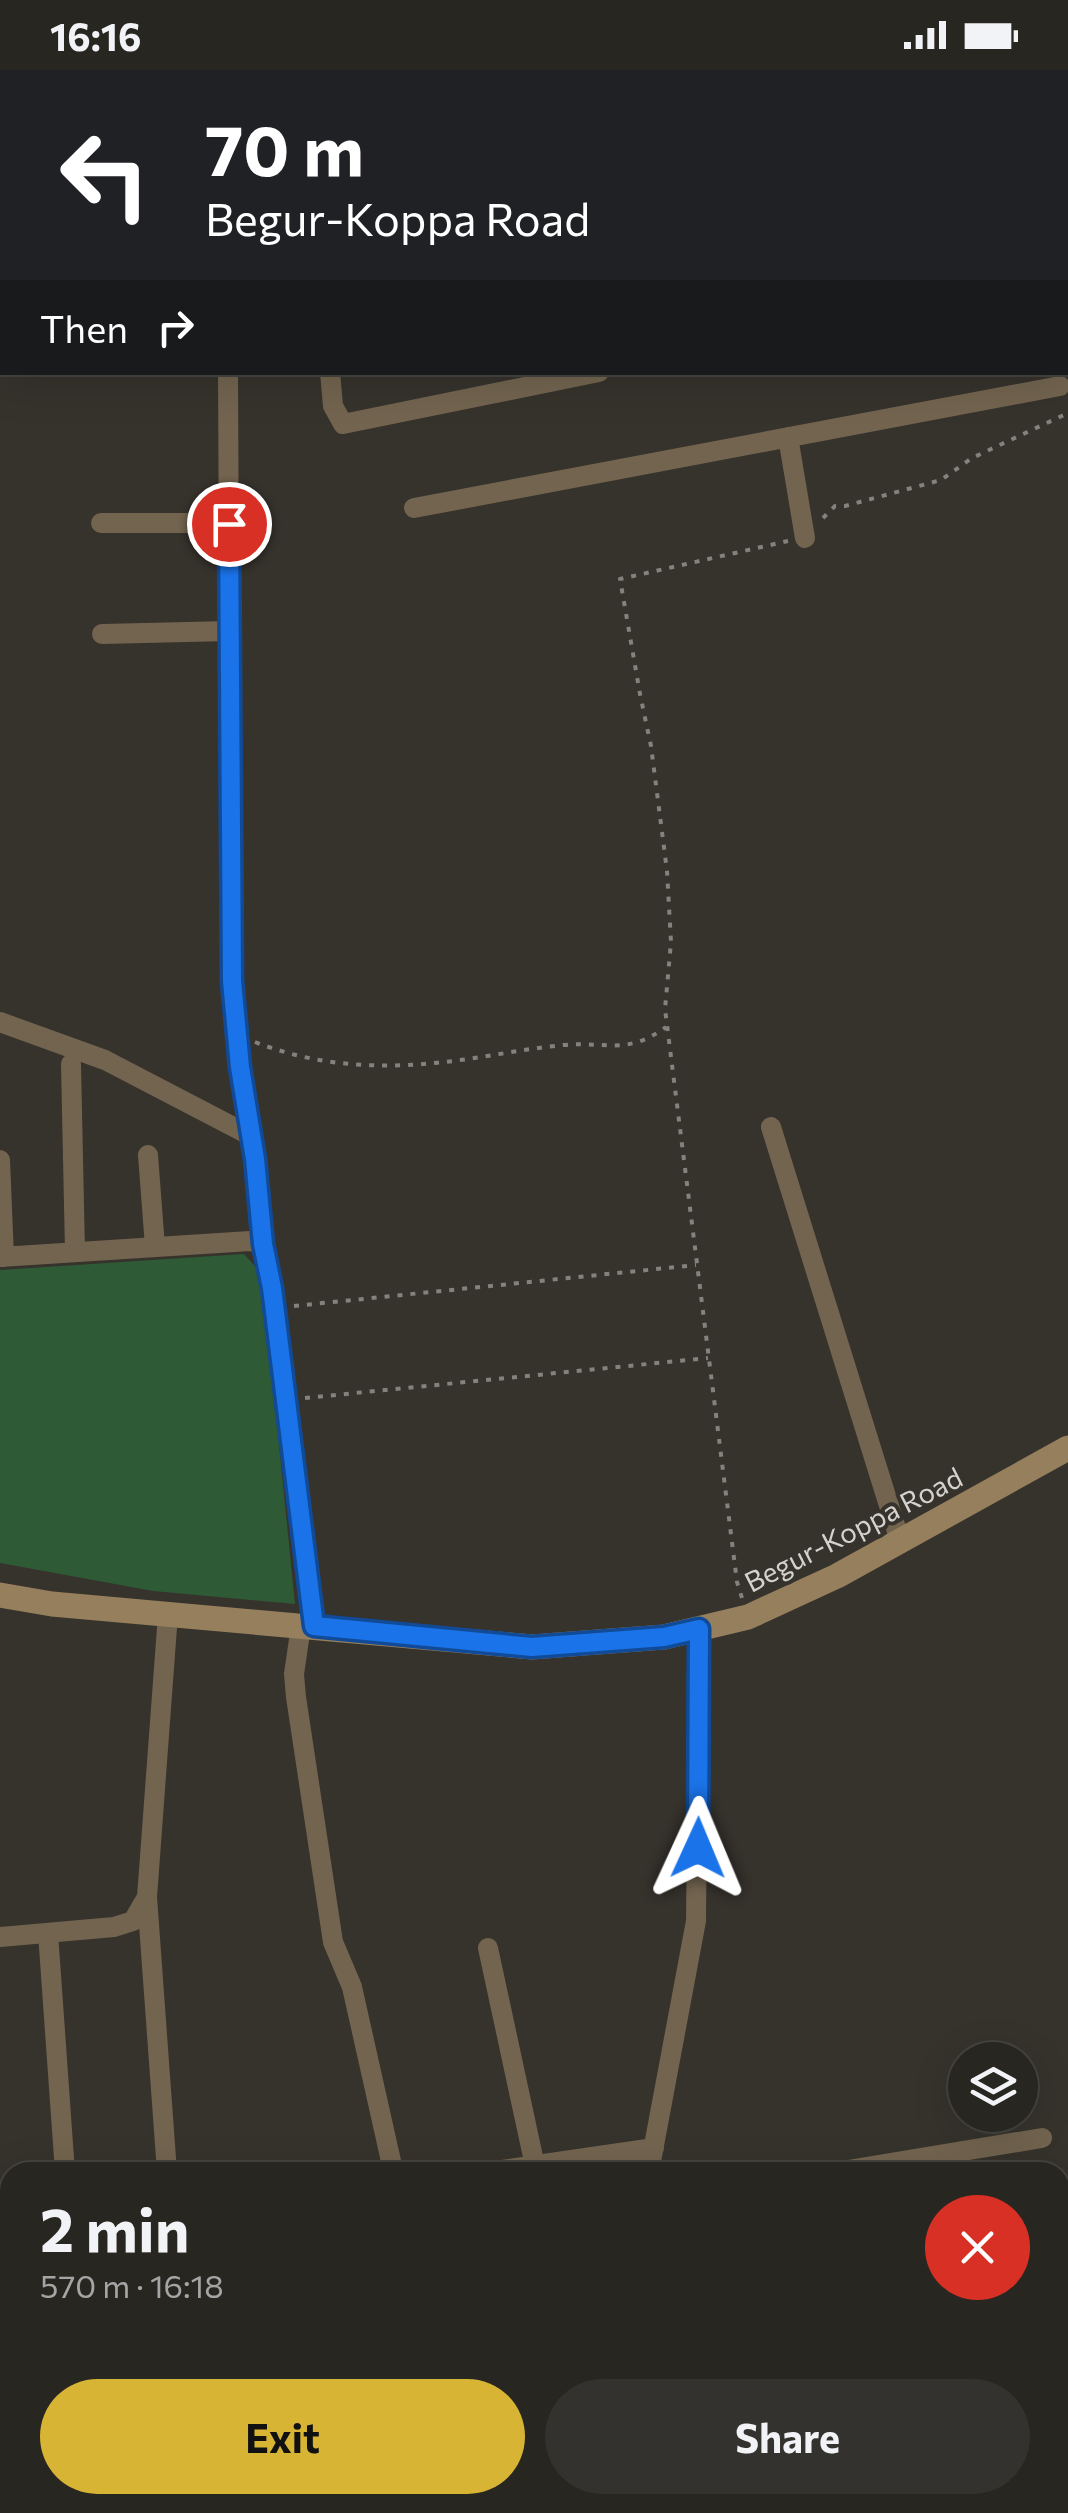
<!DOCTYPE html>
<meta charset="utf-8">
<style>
:root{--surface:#282621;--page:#34322e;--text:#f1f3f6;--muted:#a5a5a5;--line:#44433f;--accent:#d7b434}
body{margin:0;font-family:Commissioner,sans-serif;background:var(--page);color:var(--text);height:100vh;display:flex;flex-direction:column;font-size:38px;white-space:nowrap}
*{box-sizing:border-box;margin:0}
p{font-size:32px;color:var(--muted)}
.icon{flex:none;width:55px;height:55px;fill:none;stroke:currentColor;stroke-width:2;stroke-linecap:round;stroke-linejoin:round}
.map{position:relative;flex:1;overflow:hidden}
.side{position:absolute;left:0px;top:2092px;width:1070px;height:352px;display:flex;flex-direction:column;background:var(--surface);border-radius:30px 30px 0 0;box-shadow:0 10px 40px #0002,0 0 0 2px var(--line)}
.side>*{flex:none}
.top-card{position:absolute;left:0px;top:0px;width:1070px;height:305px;box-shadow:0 10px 40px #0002,0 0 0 2px var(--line);background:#202124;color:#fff;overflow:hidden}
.controls{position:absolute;left:948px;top:1972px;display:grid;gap:20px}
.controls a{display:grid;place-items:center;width:90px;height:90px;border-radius:50%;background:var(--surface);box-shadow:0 10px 40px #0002,0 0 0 2px var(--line);font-size:50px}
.pin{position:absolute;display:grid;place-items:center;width:85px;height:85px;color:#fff;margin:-42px;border:5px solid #fff;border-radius:50%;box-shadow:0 2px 10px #0007}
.me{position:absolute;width:110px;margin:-55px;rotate:1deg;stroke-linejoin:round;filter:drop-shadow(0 0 8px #0008)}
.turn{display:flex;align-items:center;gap:35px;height:210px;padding:0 40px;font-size:45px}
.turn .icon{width:130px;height:130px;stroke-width:2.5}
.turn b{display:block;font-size:70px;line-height:85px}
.then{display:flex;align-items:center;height:95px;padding:0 40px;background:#0003;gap:20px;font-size:38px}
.round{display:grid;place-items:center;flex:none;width:105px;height:105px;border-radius:52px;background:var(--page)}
.headline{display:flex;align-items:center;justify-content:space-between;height:170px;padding:0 40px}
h1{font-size:60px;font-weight:700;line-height:75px}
.button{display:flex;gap:20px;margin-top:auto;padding:20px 40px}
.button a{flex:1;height:115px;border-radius:60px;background:var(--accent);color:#111;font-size:40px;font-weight:700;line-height:115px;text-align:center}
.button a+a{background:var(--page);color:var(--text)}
.status{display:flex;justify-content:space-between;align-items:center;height:70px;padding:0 50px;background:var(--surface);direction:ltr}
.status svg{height:28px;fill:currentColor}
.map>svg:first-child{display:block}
</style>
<div class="status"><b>16:16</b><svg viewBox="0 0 49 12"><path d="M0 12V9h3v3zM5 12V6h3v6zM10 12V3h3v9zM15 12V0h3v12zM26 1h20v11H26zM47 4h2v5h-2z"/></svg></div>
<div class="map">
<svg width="1068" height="2443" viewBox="0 0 1068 2443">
<rect width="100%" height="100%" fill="#36322c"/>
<path fill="#2e5a36" d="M 244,1184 L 262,1204 L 295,1534 L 153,1521 L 0,1493 L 0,1200 Z"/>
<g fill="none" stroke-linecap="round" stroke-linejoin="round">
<path stroke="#85817c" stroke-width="4" stroke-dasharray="5 8" stroke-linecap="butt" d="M 823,448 L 835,436 L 845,436 L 941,410 L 972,388 L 1068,343
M 255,972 C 314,995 372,999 435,993 C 478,989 521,979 564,975 C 607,971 626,986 666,957
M 294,1236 L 696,1195
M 305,1328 L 708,1288
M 742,1528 L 737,1512 L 665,939 L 671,872 L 667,801 L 651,676 L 640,624 L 620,509 L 788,471"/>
<path stroke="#72644f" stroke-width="20" d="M 306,0 L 306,2
M 1001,0 L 1002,2
M 536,2 L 571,0
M 228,302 L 231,911 L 239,997 L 255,1089 L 263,1174 L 269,1198 L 314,1556
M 330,302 L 333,336 L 343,354 L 599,302
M 788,367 L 805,468
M 414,438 L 1060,316
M 101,453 L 229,453
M 102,564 L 229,561
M 0,952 L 105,990 L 251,1066
M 71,994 L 75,1182
M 771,1057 L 900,1471
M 148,1085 L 155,1177
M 0,1090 L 4,1187
M 0,1187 L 250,1171 L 263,1174
M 301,1556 L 294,1604 L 296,1627 L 333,1872 L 352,1917 L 393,2100 L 397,2102
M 48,1863 L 65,2102
M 0,1867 L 114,1857 L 133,1851 L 147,1827
M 488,1878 L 535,2096
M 167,2102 L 147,1827 L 168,1544
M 488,2102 L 654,2078
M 649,2102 L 696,1851 L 699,1559
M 836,2102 L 1042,2068
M 0,2400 L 10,2399
M 641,2435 L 643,2443
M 191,2443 L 274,2435"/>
<path stroke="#957f5d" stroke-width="25" d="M 0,1525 L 52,1534 L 532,1577 L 664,1567 L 748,1547 L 837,1506 L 1068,1378"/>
</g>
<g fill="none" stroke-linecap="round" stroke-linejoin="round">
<defs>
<path id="route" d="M 229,454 L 232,911 L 240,997 L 255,1089 L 263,1174 L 272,1218 L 314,1556 L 532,1577 L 664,1567 L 699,1559 L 698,1778"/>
</defs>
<use href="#route" stroke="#114b97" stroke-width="25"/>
<use href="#route" stroke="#1a73e8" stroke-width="18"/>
</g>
<g text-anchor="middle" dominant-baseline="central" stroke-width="8" stroke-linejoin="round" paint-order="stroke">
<g font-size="28" fill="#d5d2ce" stroke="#36322c">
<text transform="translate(853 1459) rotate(-27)">Begur-Koppa Road</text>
</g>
</g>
</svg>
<div class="controls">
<a><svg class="icon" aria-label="layers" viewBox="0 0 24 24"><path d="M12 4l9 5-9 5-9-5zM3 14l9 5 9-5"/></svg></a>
</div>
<div class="pin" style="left:229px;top:454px;background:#d93025"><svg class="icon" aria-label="arrive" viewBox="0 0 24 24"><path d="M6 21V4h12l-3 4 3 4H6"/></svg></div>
<svg class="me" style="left:698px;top:1778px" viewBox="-20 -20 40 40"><path d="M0-17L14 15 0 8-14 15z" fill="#1a73e8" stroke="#fff" stroke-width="4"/></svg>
<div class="top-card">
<div class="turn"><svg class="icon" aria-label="left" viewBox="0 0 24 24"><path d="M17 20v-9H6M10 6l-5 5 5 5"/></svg><div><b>70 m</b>Begur-Koppa Road</div></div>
<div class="then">Then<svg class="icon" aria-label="right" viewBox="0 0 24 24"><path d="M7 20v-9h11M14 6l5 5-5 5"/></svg></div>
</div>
<section class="side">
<div class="headline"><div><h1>2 min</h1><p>570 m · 16:18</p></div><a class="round" style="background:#d93025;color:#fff"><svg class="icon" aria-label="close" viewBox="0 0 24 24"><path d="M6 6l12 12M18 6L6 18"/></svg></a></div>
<div class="button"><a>Exit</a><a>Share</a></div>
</section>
</div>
